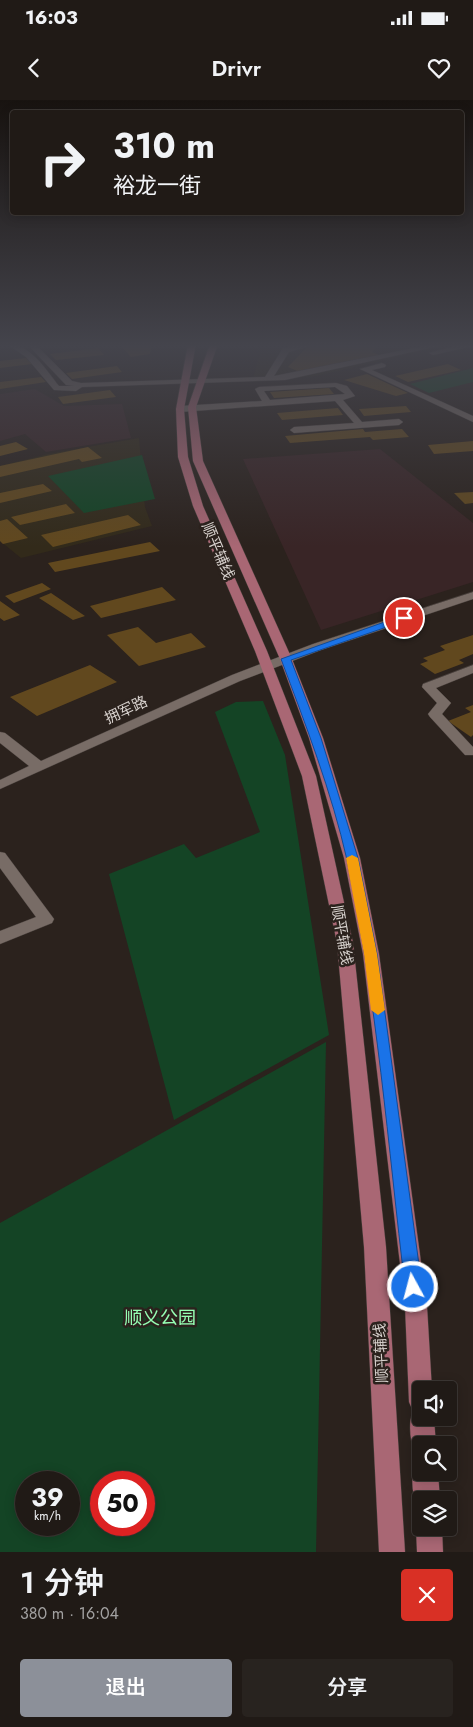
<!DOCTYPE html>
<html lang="zh">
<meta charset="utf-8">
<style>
:root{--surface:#201a16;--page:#28231f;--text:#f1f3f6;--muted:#a2a1a1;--line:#3d3835;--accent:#8c9099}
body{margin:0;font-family:Jost,"Noto Sans SC",sans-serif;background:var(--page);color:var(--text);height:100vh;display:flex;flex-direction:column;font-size:19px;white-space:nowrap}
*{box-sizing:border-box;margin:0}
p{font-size:16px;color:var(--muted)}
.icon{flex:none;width:28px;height:28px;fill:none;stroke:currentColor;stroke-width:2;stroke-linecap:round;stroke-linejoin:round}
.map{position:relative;height:1452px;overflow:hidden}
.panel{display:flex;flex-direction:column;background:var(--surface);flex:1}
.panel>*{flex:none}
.top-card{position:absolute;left:10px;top:10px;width:454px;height:105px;border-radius:5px;box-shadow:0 2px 12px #0003,0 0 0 1px var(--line);background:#201a16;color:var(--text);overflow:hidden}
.fabs{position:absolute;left:412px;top:1281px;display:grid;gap:10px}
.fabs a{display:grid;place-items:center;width:45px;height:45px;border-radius:5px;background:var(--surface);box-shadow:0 2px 12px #0003,0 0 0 1px var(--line);font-size:25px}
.speed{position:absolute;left:15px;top:1371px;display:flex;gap:10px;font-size:25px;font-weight:700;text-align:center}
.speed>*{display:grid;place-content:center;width:65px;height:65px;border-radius:50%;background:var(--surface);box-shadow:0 2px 12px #0003,0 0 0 1px var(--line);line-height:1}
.speed small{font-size:12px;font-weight:400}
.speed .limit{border:8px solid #d22;background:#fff;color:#111}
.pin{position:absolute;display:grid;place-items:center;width:42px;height:42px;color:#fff;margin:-21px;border:2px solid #fff;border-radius:50%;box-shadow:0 1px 5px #0007}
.me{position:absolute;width:55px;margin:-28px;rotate:353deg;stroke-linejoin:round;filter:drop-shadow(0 0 4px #0008)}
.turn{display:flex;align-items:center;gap:18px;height:105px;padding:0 20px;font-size:22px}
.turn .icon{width:65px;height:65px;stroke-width:2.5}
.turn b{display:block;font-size:35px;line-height:42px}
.round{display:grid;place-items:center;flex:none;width:52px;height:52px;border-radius:5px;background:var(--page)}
.head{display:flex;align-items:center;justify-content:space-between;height:85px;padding:0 20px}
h1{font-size:30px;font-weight:600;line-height:38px}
.cta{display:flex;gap:10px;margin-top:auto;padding:10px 20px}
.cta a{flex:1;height:58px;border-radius:5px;background:var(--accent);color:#fff;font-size:20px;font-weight:600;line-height:58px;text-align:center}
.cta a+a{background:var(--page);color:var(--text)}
.status{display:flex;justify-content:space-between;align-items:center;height:35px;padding:0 25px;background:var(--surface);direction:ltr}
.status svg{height:14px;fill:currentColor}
header{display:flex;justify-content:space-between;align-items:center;height:65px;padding:0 20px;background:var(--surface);font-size:22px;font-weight:600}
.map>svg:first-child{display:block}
</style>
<div class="status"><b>16:03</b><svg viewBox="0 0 49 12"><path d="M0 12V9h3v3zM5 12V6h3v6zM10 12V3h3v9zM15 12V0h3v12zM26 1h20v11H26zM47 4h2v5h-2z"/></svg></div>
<header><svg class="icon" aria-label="back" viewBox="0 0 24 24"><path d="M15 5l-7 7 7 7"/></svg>Drivr<svg class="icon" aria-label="heart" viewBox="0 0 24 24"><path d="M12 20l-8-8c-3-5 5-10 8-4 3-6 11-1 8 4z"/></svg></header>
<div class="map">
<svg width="473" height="1452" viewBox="0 0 473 1452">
<rect width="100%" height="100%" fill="#2b221d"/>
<path fill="#322a1a" d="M 262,244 L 454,244 L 316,276 L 252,282 Z
M 139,338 L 145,407 L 152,426 L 21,458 L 0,441 L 0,366 L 48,354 Z"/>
<path fill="#392526" d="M 35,289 L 64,306 L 122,304 L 131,338 L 46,352 L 25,334 L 0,341 L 0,294 Z
M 380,349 L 473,423 L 473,482 L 321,530 L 243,359 Z"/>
<path fill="#144425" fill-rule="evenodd" d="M 473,268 L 473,282 L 429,293 L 410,284 Z
M 142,355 L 155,399 L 84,413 L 48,376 Z
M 263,601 L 285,655 L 329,935 L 174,1020 L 109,774 L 184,744 L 196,758 L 260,732 L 215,612 L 236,602 Z
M 326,942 L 316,1452 L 0,1452 L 0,1123 ZM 69,1382 L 69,1425 L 26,1425 L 26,1382 ZM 144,1382 L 144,1425 L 101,1425 L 101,1382 Z"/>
<path fill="#61481e" d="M 119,244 L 152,244 L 150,254 L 131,257 Z
M 328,244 L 379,244 L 372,252 L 381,256 L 300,272 L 288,267 L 306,248 Z
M 98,248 L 104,255 L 56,260 L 50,254 Z
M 26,258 L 32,264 L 0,268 L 0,261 Z
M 448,264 L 461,270 L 408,282 L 395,276 Z
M 117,266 L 122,272 L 72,279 L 66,273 Z
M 367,274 L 408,293 L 396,296 L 344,280 Z
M 41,277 L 46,282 L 0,289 L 0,282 Z
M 329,288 L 334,294 L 274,298 L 270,292 Z
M 110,290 L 116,297 L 63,304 L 58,297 Z
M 406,306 L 411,312 L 364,316 L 359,309 Z
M 338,308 L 343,315 L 282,320 L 277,313 Z
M 363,329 L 365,332 L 402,329 L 409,337 L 373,340 L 370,337 L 290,343 L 285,336 Z
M 473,341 L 473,351 L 434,354 L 428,345 Z
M 16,342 L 28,349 L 0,356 L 0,346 Z
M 88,347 L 102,358 L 82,362 L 79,359 L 0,377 L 0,366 Z
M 43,384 L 52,391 L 0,403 L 0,393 Z
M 473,392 L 473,403 L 465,404 L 454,393 Z
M 66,404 L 75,413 L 20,425 L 11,417 Z
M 128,415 L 141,425 L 53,447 L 41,435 Z
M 7,419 L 28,438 L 3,444 L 0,441 L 0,421 Z
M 150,442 L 160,451 L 55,472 L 48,463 Z
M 42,483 L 51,489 L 14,503 L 5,496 Z
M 162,487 L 176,500 L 101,518 L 90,506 Z
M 51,493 L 85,516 L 73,520 L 39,498 Z
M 0,501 L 20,515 L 4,521 L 0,518 Z
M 138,527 L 156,543 L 191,533 L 206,547 L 139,566 L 107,535 Z
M 473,535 L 473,554 L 459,560 L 464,563 L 435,574 L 420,564 L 428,561 L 423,558 L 445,550 L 440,546 Z
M 90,565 L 117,582 L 37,616 L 10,597 Z
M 473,605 L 473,635 L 471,637 L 448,621 L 471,612 L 465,608 Z"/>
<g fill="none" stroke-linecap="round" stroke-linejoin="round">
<defs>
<path id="minor" d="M 7,244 C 31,244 46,270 59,286 L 74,286 L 66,285 L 27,244 L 35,244 L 72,281 L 81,283 L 265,277 L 283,248 L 304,244 L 318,244 L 289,252 L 274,276 L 434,244 L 448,244 L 285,280 L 82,287 L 76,291 L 54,290 L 26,257 Z
M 463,244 L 473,244 L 473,246 L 433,255 L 429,253 Z
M 382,263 L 386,265 L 385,267 L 372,270 L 473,316 L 473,322 L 360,269 Z
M 336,283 L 347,286 L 355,296 L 343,300 L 362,322 L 399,319 L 403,322 L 399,325 L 294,333 L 290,330 L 294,327 L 354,323 L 335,301 L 180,312 L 176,309 L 180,306 L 262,301 L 255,289 L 259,287 ZM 335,287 L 345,294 L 270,300 L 264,291 Z
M 473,492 L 473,499 L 321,550 L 240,581 L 0,689 L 0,680 L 29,666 L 0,643 L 0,632 L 5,633 L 41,661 L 232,575 L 313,544 Z
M 473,565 L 473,573 L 436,588 L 451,603 L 442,614 L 473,647 L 473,655 L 465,655 L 430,617 L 428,614 L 437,603 L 422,587 L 423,584 Z
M 0,752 L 5,753 L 54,819 L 52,823 L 0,844 L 0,831 L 36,817 L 0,768 Z"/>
<path id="major" d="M 188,244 L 196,244 L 184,309 L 188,357 L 203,406 L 267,551 L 316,676 L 353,843 L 386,1147 L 405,1452 L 379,1452 L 364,1147 L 337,843 L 302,676 L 255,551 L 193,406 L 178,357 L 176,309 Z
M 210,244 L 218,244 L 196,307 L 203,361 L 292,559 L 323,638 L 360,758 L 379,854 L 427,1206 L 432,1290 L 421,1290 L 421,1318 L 434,1318 L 436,1345 L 421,1345 L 421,1356 L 415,1354 C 410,1341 408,1323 413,1311 L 409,1302 L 405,1206 L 363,854 L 344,758 L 309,638 L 280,559 L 193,361 L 188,307 Z
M 421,1361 L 421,1372 L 438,1372 L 440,1400 L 421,1400 L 421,1410 L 418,1409 C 412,1395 410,1377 416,1363 Z
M 421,1418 L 421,1428 L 442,1428 L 443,1452 L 417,1452 L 416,1428 Z"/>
</defs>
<use href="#minor" stroke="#463e3a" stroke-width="1"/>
<use href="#major" stroke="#463e3a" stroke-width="1"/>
<use href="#minor" fill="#786c66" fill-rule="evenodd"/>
<use href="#major" fill="#a96774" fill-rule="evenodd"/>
</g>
<linearGradient id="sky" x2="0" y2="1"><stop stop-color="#181310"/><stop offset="0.55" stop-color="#44444c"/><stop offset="1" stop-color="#44444c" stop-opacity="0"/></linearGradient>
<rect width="473" height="447" fill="url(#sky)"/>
<path fill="#1a73e8" stroke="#114b97" d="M 404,515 L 408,518 L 407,520 L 291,560 L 321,638 L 358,758 L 377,854 L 422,1187 L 419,1192 L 413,1195 L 407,1192 L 405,1187 C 388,1045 377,900 347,760 C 332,693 305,623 281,559 Z"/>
<path fill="#f59e0b" d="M 352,755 L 358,758 L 377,854 L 385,910 L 378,915 L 371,910 L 364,854 L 346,758 Z"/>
<g text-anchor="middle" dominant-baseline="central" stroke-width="5" stroke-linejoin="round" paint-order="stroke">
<g font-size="15" fill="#d6d0cc" stroke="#2b221d">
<text transform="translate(218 451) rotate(67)">顺平辅线</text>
<text transform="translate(126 610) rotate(-25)">拥军路</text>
<text transform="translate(342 835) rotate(80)">顺平辅线</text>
<text transform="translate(381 1253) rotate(-93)">顺平辅线</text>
</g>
<g font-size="18" fill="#96ffb4" stroke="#2b221d">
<text x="160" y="1218">顺义公园</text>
</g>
</g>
</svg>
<div class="fabs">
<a><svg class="icon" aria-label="sound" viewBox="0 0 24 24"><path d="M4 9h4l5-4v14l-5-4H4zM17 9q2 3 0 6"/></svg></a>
<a><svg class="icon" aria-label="search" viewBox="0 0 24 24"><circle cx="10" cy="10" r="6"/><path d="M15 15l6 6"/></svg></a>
<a><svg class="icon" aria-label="layers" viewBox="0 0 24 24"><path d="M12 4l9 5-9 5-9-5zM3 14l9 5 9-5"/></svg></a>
</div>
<div class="speed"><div>39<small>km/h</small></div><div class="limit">50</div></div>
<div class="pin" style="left:404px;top:518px;background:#d93025"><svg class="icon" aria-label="arrive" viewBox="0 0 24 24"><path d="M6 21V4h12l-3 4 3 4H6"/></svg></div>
<svg class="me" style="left:413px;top:1187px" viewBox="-20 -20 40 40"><circle r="17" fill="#1a73e8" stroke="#fff" stroke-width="3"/><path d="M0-11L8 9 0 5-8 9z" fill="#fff"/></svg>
<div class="top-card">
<div class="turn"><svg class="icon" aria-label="right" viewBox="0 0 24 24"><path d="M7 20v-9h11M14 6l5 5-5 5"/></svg><div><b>310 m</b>裕龙一街</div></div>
</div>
</div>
<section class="panel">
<div class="head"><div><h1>1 分钟</h1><p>380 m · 16:04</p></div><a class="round" style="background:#d93025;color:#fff"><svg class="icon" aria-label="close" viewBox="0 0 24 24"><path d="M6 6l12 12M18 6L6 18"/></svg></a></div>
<div class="cta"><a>退出</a><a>分享</a></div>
</section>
